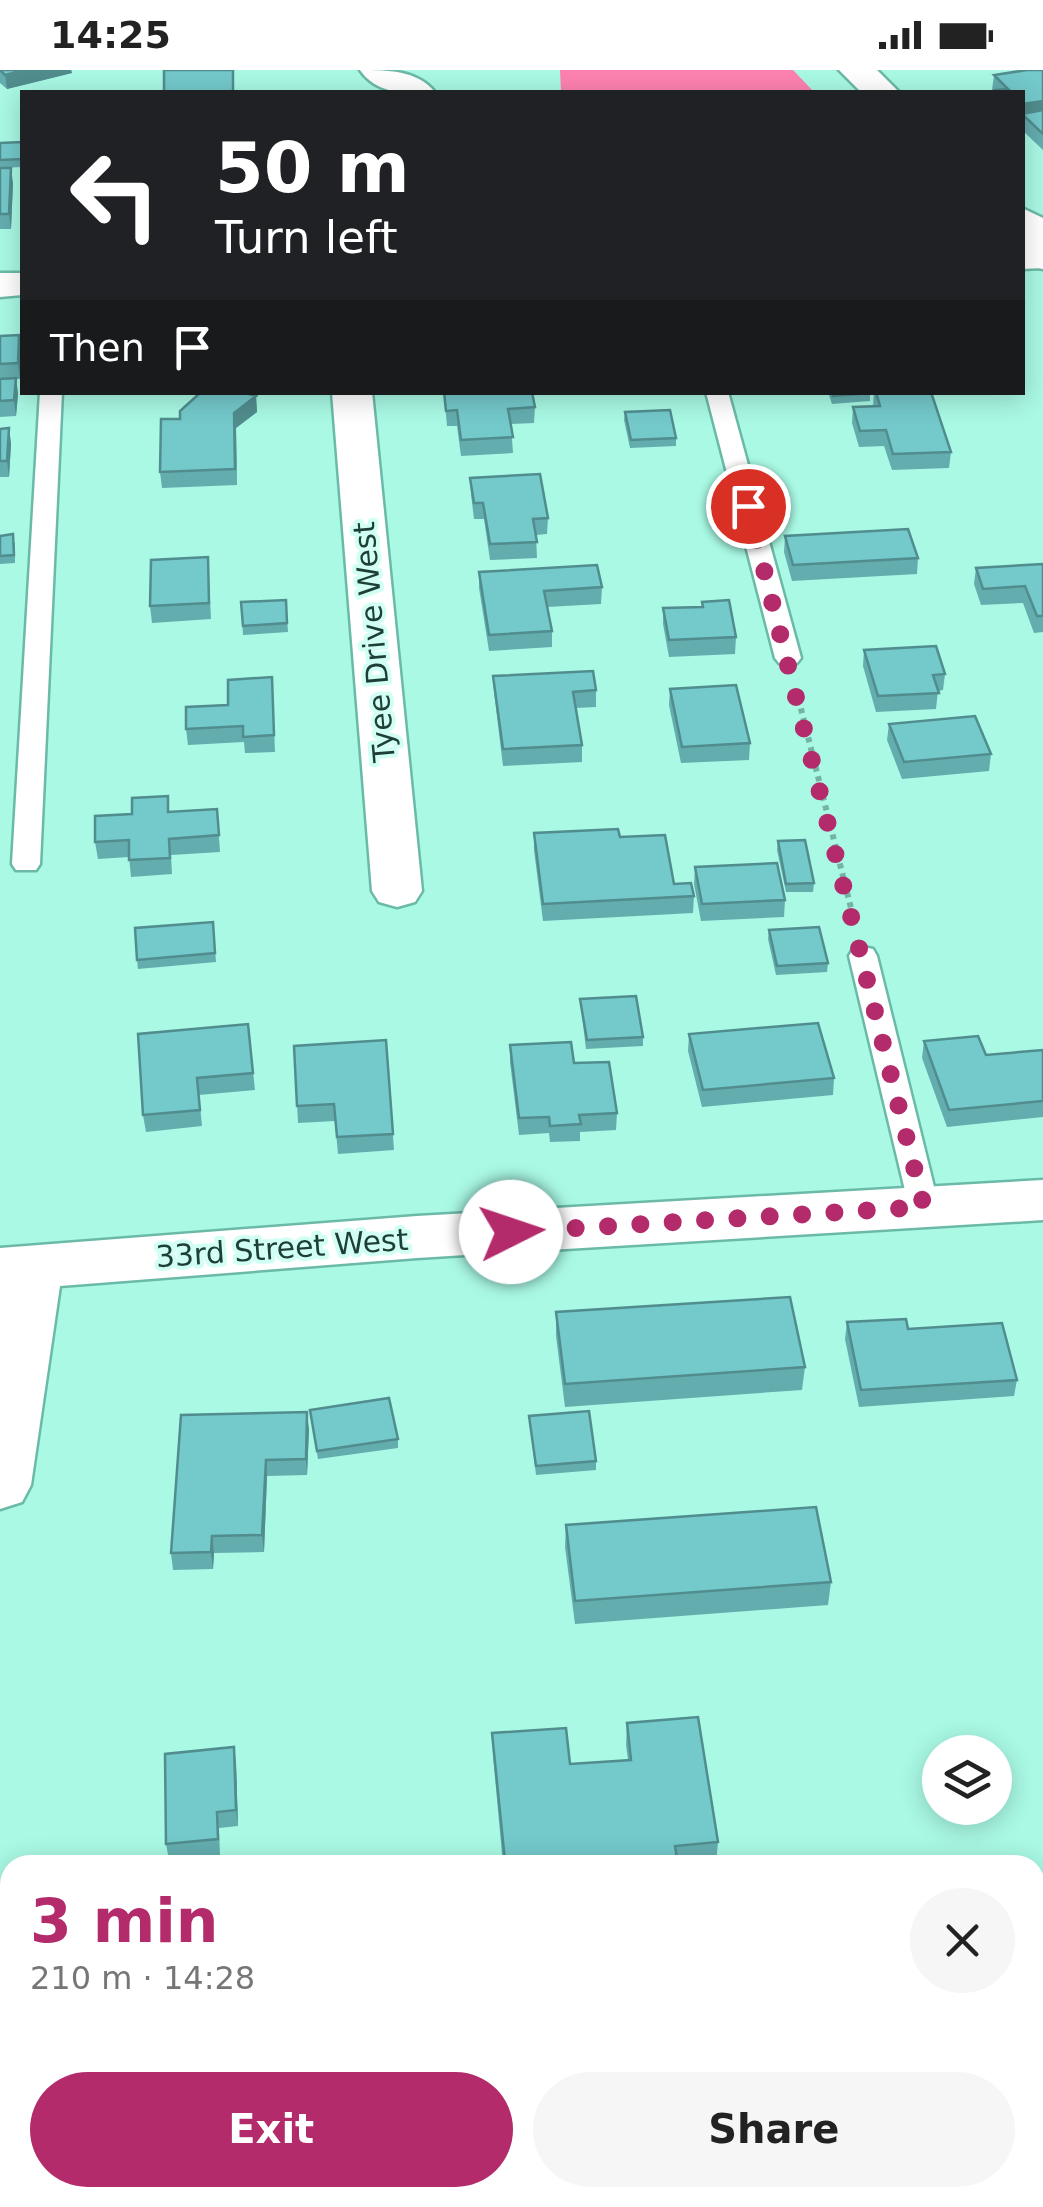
<!DOCTYPE html>
<meta charset="utf-8">
<style>
:root{--surface:#fff;--page:#f6f6f6;--text:#222;--muted:#767676;--accent:#b42b6b}
body{margin:0;font-family:"DejaVu Sans",sans-serif;background:var(--page);color:var(--text);height:100vh;display:flex;flex-direction:column;font-size:38px;white-space:nowrap}
*{box-sizing:border-box;margin:0}
p{font-size:32px;color:var(--muted)}
.icon{flex:none;width:55px;height:55px;fill:none;stroke:currentColor;stroke-width:2;stroke-linecap:round;stroke-linejoin:round}
.map{position:relative;flex:1;overflow:hidden}
.side{position:absolute;left:0px;top:1785px;width:1045px;height:352px;display:flex;flex-direction:column;background:var(--surface);border-radius:30px 30px 0 0;box-shadow:0 5px 25px #0003}
.side>*{flex:none}
.guide{position:absolute;left:20px;top:20px;width:1005px;height:305px;border-radius:0px;box-shadow:0 5px 25px #0003;background:#202124;color:#fff;overflow:hidden}
.tools{position:absolute;left:922px;top:1665px;display:grid;gap:20px}
.tools a{display:grid;place-items:center;width:90px;height:90px;border-radius:50%;background:var(--surface);box-shadow:0 5px 25px #0003;font-size:50px}
.pin{position:absolute;display:grid;place-items:center;width:85px;height:85px;color:#fff;margin:-42px;border:5px solid #fff;border-radius:50%;box-shadow:0 2px 10px #0007}
.me{position:absolute;width:110px;margin:-55px;rotate:86deg;stroke-linejoin:round;filter:drop-shadow(0 0 8px #0008)}
.turn{display:flex;align-items:center;gap:35px;height:210px;padding:0 30px;font-size:45px}
.turn .icon{width:130px;height:130px;stroke-width:2.5}
.turn b{display:block;font-size:70px;line-height:85px}
.then{display:flex;align-items:center;height:95px;padding:0 30px;background:#0003;gap:20px;font-size:38px}
.round{display:grid;place-items:center;flex:none;width:105px;height:105px;border-radius:52px;background:var(--page)}
.head{display:flex;align-items:center;justify-content:space-between;height:170px;padding:0 30px}
h1{font-size:60px;font-weight:600;line-height:75px;color:var(--accent)}
.primary-button{display:flex;gap:20px;margin-top:auto;padding:20px 30px}
.primary-button a{flex:1;height:115px;border-radius:60px;background:var(--accent);color:#fff;font-size:40px;font-weight:600;line-height:115px;text-align:center}
.primary-button a+a{background:var(--page);color:var(--text)}
.status{display:flex;justify-content:space-between;align-items:center;height:70px;padding:0 50px;background:var(--surface);direction:ltr}
.status svg{height:28px;fill:currentColor}
.map>svg:first-child{display:block}
</style>
<div class="status"><b>14:25</b><svg viewBox="0 0 49 12"><path d="M0 12V9h3v3zM5 12V6h3v6zM10 12V3h3v9zM15 12V0h3v12zM26 1h20v11H26zM47 4h2v5h-2z"/></svg></div>
<div class="map">
<svg width="1043" height="2137" viewBox="0 0 1043 2137">
<rect width="100%" height="100%" fill="#a9f9e5"/>
<path fill="#fe82b1" d="M 560,0 L 793,0 L 814,22 L 561,22 Z"/>
<g fill="none" stroke-linecap="round" stroke-linejoin="round">
<defs>
<path id="service" d="M 40,322 L 62,322 L 40,794 L 36,800 L 16,800 L 12,794 Z
M 706,322 L 728,322 L 801,588 L 797,593 L 779,593 L 775,588 Z
M 863,877 L 873,879 L 877,886 L 939,1137 L 935,1145 L 924,1148 L 913,1145 L 909,1137 L 849,886 L 853,879 Z"/>
<path id="minor" d="M 360,0 C 387,0 417,0 435,22 C 408,24 377,25 360,0 Z
M 839,0 L 877,0 L 899,22 L 861,22 Z
M 1022,138 L 1043,148 L 1043,199 L 1029,196 L 1022,183 Z
M 332,322 L 372,322 L 422,821 L 415,832 L 397,837 L 379,832 L 372,821 Z
M 1043,1110 L 1043,1150 L 417,1188 L 60,1216 L 31,1415 L 22,1432 L 0,1439 L 0,1178 L 417,1146 Z
M 10,1888 L 10,1954 L 0,1955 L 0,1889 Z"/>
<path id="tertiary" d="M 1043,176 L 1043,198 L 1022,199 L 1022,177 Z
M 0,203 L 22,203 L 22,225 L 0,227 Z"/>
</defs>
<use href="#service" stroke="#6bbaa8" stroke-width="5"/>
<use href="#minor" stroke="#6bbaa8" stroke-width="5"/>
<use href="#tertiary" stroke="#6bbaa8" stroke-width="5"/>
<path stroke="#75b3a4" stroke-width="6" stroke-dasharray="5 5" stroke-linecap="butt" d="M 796,619 L 855,854"/>
<use href="#service" fill="#fff" fill-rule="evenodd"/>
<use href="#minor" fill="#fff" fill-rule="evenodd"/>
<use href="#tertiary" fill="#fff" fill-rule="evenodd"/>
</g>
<path fill="#64adaf" d="M 0,0 L 71,0 L 72,3 L 7,19 L 0,13 Z
M 1043,0 L 1043,80 L 1022,60 L 1022,22 L 995,22 L 992,20 L 994,5 Z
M 22,72 L 22,97 L 1,98 L 13,113 L 11,159 L 0,159 L 0,73 Z
M 0,266 L 22,281 L 20,309 L 16,309 L 18,324 L 16,346 L 0,347 Z
M 444,322 L 535,337 L 534,353 L 511,354 L 513,383 L 461,386 L 457,356 L 447,356 Z
M 828,322 L 870,322 L 870,331 L 832,334 Z
M 874,322 L 931,322 L 951,382 L 949,398 L 892,400 L 884,376 L 859,377 L 852,353 L 853,337 L 873,336 Z
M 256,326 L 257,342 L 236,358 L 237,415 L 162,418 L 160,402 L 180,349 Z
M 625,342 L 676,368 L 676,376 L 630,378 L 624,350 Z
M 9,358 L 11,374 L 9,407 L 0,407 L 0,359 Z
M 470,408 L 548,448 L 547,464 L 536,465 L 537,488 L 490,490 L 484,449 L 474,449 L 471,424 Z
M 0,466 L 15,473 L 15,493 L 0,494 Z
M 785,466 L 918,488 L 917,504 L 792,511 L 784,482 Z
M 208,487 L 211,549 L 152,553 L 150,536 Z
M 1043,494 L 1043,562 L 1034,563 L 1023,533 L 981,535 L 974,514 L 976,498 Z
M 479,502 L 602,517 L 601,534 L 547,537 L 552,561 L 552,577 L 489,581 L 479,518 Z
M 286,530 L 288,562 L 243,565 L 241,532 Z
M 702,532 L 736,567 L 735,584 L 669,587 L 663,554 L 663,538 L 702,537 Z
M 864,580 L 945,604 L 943,620 L 938,621 L 936,639 L 876,642 L 863,596 Z
M 493,606 L 596,620 L 596,637 L 576,638 L 582,675 L 582,692 L 503,696 L 494,622 Z
M 272,607 L 275,682 L 245,683 L 244,672 L 188,675 L 186,659 L 228,635 Z
M 670,619 L 750,673 L 749,690 L 681,693 L 669,635 Z
M 889,654 L 991,684 L 989,701 L 902,709 L 887,670 Z
M 217,739 L 220,782 L 171,785 L 172,804 L 131,807 L 129,787 L 98,789 L 95,772 L 170,742 Z
M 534,763 L 620,767 L 674,814 L 694,826 L 693,843 L 543,851 L 534,780 Z
M 778,771 L 814,813 L 813,822 L 786,822 L 777,780 Z
M 695,797 L 785,830 L 784,847 L 701,851 L 694,814 Z
M 213,852 L 216,892 L 138,899 L 137,890 Z
M 769,860 L 828,893 L 827,902 L 776,905 L 768,869 Z
M 580,929 L 643,967 L 643,976 L 586,979 Z
M 248,954 L 255,1020 L 199,1025 L 202,1056 L 146,1062 L 143,1045 Z
M 689,964 L 834,1008 L 833,1025 L 702,1037 L 688,981 Z
M 386,970 L 394,1080 L 338,1084 L 335,1051 L 298,1053 L 294,976 Z
M 924,971 L 986,985 L 1043,980 L 1043,1047 L 947,1057 L 922,988 Z
M 510,975 L 574,993 L 617,1043 L 616,1060 L 580,1062 L 580,1071 L 550,1072 L 549,1063 L 519,1065 L 510,992 Z
M 556,1242 L 805,1297 L 802,1320 L 565,1337 L 556,1266 Z
M 847,1252 L 908,1259 L 1017,1310 L 1014,1326 L 859,1337 L 845,1269 Z
M 310,1340 L 398,1369 L 398,1378 L 318,1389 Z
M 181,1345 L 309,1359 L 307,1405 L 267,1406 L 264,1482 L 214,1483 L 213,1499 L 173,1500 L 171,1483 Z
M 529,1346 L 596,1391 L 596,1400 L 536,1405 Z
M 566,1455 L 831,1512 L 828,1535 L 575,1554 L 565,1477 Z
M 627,1653 L 718,1772 L 716,1794 L 503,1795 L 493,1686 L 492,1663 L 570,1694 L 628,1690 L 626,1675 Z
M 236,1693 L 238,1756 L 219,1758 L 220,1785 L 169,1790 L 166,1774 Z
M 690,2128 L 775,2128 L 776,2133 L 776,2137 L 692,2137 Z"/>
<path fill="#518d8e" d="M 24,0 L 71,0 L 72,3 L 7,19 L 5,5 Z
M 1043,31 L 1043,45 L 1022,44 L 1022,34 Z
M 11,98 L 13,113 L 11,159 L 9,144 Z
M 19,265 L 22,281 L 20,309 L 18,293 Z
M 16,308 L 18,324 L 16,346 L 14,330 Z
M 256,326 L 257,342 L 236,358 L 237,415 L 234,343 Z
M 9,358 L 11,374 L 9,407 L 7,391 Z
M 307,1342 L 309,1359 L 307,1405 L 306,1389 Z
M 266,1390 L 267,1406 L 264,1482 L 262,1465 Z
M 212,1466 L 214,1483 L 213,1499 L 211,1482 Z
M 234,1677 L 236,1693 L 238,1756 L 236,1740 Z
M 190,2128 L 194,2128 L 194,2137 L 190,2137 Z"/>
<path fill="#74c9cb" stroke="#518d8e" stroke-width="2.5" d="M 0,0 L 24,0 L 5,5 Z
M 164,0 L 233,0 L 233,22 L 164,22 Z
M 1027,0 L 1043,0 L 1043,31 L 1022,34 L 1022,22 L 998,22 L 996,20 L 1008,19 L 994,5 Z
M 1043,40 L 1043,64 L 1022,44 Z
M 22,72 L 22,89 L 0,90 L 0,73 Z
M 0,98 L 11,98 L 9,144 L 0,144 Z
M 19,265 L 18,293 L 0,294 L 0,266 Z
M 16,308 L 14,330 L 0,331 L 0,309 Z
M 201,322 L 242,322 L 256,326 L 234,343 L 235,399 L 160,402 L 161,349 L 180,349 L 180,341 Z
M 444,322 L 532,322 L 535,337 L 508,339 L 513,367 L 461,370 L 457,340 L 446,341 Z
M 832,322 L 870,322 L 870,323 L 833,326 Z
M 876,322 L 931,322 L 951,382 L 893,384 L 886,360 L 860,361 L 853,337 L 880,336 Z
M 670,340 L 676,368 L 631,370 L 625,342 Z
M 9,358 L 7,391 L 0,391 L 0,359 Z
M 540,404 L 548,448 L 533,449 L 537,472 L 490,474 L 483,433 L 474,433 L 470,408 Z
M 908,459 L 918,488 L 793,495 L 785,466 Z
M 13,464 L 14,485 L 0,486 L 0,466 Z
M 208,487 L 209,533 L 150,536 L 151,490 Z
M 1043,494 L 1043,546 L 1037,546 L 1025,516 L 983,519 L 976,498 Z
M 597,495 L 602,517 L 544,521 L 552,561 L 489,565 L 479,502 Z
M 286,530 L 287,553 L 243,556 L 241,532 Z
M 729,530 L 736,567 L 669,570 L 663,538 L 703,537 L 702,532 Z
M 936,576 L 945,604 L 933,605 L 939,623 L 878,626 L 864,580 Z
M 593,601 L 596,620 L 573,622 L 582,675 L 503,679 L 493,606 Z
M 272,607 L 274,665 L 243,667 L 243,656 L 186,659 L 186,637 L 228,635 L 228,610 Z
M 736,615 L 750,673 L 682,677 L 670,619 Z
M 975,646 L 991,684 L 904,692 L 889,654 Z
M 168,726 L 168,742 L 217,739 L 219,765 L 169,769 L 170,788 L 129,790 L 129,770 L 95,772 L 95,746 L 132,744 L 132,728 Z
M 618,759 L 620,767 L 665,765 L 674,814 L 691,813 L 694,826 L 543,834 L 534,763 Z
M 805,770 L 814,813 L 786,814 L 778,771 Z
M 777,793 L 785,830 L 702,834 L 695,797 Z
M 213,852 L 215,883 L 137,890 L 135,858 Z
M 819,857 L 828,893 L 777,896 L 769,860 Z
M 636,926 L 643,967 L 587,970 L 580,929 Z
M 818,953 L 834,1008 L 703,1020 L 689,964 Z
M 248,954 L 253,1003 L 197,1008 L 200,1040 L 143,1045 L 138,964 Z
M 978,966 L 986,985 L 1043,980 L 1043,1031 L 949,1040 L 924,971 Z
M 386,970 L 393,1064 L 337,1067 L 334,1034 L 297,1036 L 294,976 Z
M 571,972 L 574,993 L 609,992 L 617,1043 L 579,1045 L 581,1054 L 550,1056 L 549,1047 L 519,1048 L 510,975 Z
M 790,1227 L 805,1297 L 565,1314 L 556,1242 Z
M 906,1249 L 908,1259 L 1002,1253 L 1017,1310 L 861,1320 L 847,1252 Z
M 389,1328 L 398,1369 L 317,1381 L 310,1340 Z
M 589,1341 L 596,1391 L 536,1396 L 529,1346 Z
M 307,1342 L 306,1389 L 266,1390 L 262,1465 L 212,1466 L 211,1482 L 171,1483 L 181,1345 Z
M 816,1437 L 831,1512 L 575,1531 L 566,1455 Z
M 698,1647 L 718,1772 L 675,1776 L 678,1795 L 554,1795 L 553,1786 L 505,1791 L 492,1663 L 566,1658 L 570,1694 L 631,1690 L 627,1653 Z
M 234,1677 L 236,1740 L 217,1742 L 218,1769 L 166,1774 L 165,1684 Z
M 77,2128 L 190,2128 L 190,2137 L 77,2137 Z
M 540,2128 L 625,2128 L 626,2137 L 540,2137 Z
M 695,2128 L 775,2128 L 776,2133 L 730,2137 L 696,2137 Z"/>
<g fill="none" stroke-linecap="round" stroke-linejoin="round">
<path stroke="#b42b6b" stroke-width="18" stroke-dasharray="0 32.4" d="M 511,1162 L 924,1137 L 748,436"/>
</g>
<g text-anchor="middle" dominant-baseline="central" stroke-width="8" stroke-linejoin="round" paint-order="stroke">
<g font-size="30" fill="#1e3f37" stroke="#d1fff3">
<text transform="translate(374 572) rotate(-95)">Tyee Drive West</text>
<text transform="translate(282 1178) rotate(-4)">33rd Street West</text>
</g>
</g>
</svg>
<div class="tools">
<a><svg class="icon" aria-label="layers" viewBox="0 0 24 24"><path d="M12 4l9 5-9 5-9-5zM3 14l9 5 9-5"/></svg></a>
</div>
<div class="pin" style="left:748px;top:436px;background:#d93025"><svg class="icon" aria-label="arrive" viewBox="0 0 24 24"><path d="M6 21V4h12l-3 4 3 4H6"/></svg></div>
<svg class="me" style="left:511px;top:1162px" viewBox="-20 -20 40 40"><circle r="19" fill="#fff"/><path d="M0-13L10 11 0 6-10 11z" fill="#b42b6b"/></svg>
<div class="guide">
<div class="turn"><svg class="icon" aria-label="left" viewBox="0 0 24 24"><path d="M17 20v-9H6M10 6l-5 5 5 5"/></svg><div><b>50 m</b>Turn left</div></div>
<div class="then">Then<svg class="icon" aria-label="arrive" viewBox="0 0 24 24"><path d="M6 21V4h12l-3 4 3 4H6"/></svg></div>
</div>
<section class="side">
<div class="head"><div><h1>3 min</h1><p>210 m · 14:28</p></div><a class="round"><svg class="icon" aria-label="close" viewBox="0 0 24 24"><path d="M6 6l12 12M18 6L6 18"/></svg></a></div>
<div class="primary-button"><a>Exit</a><a>Share</a></div>
</section>
</div>
